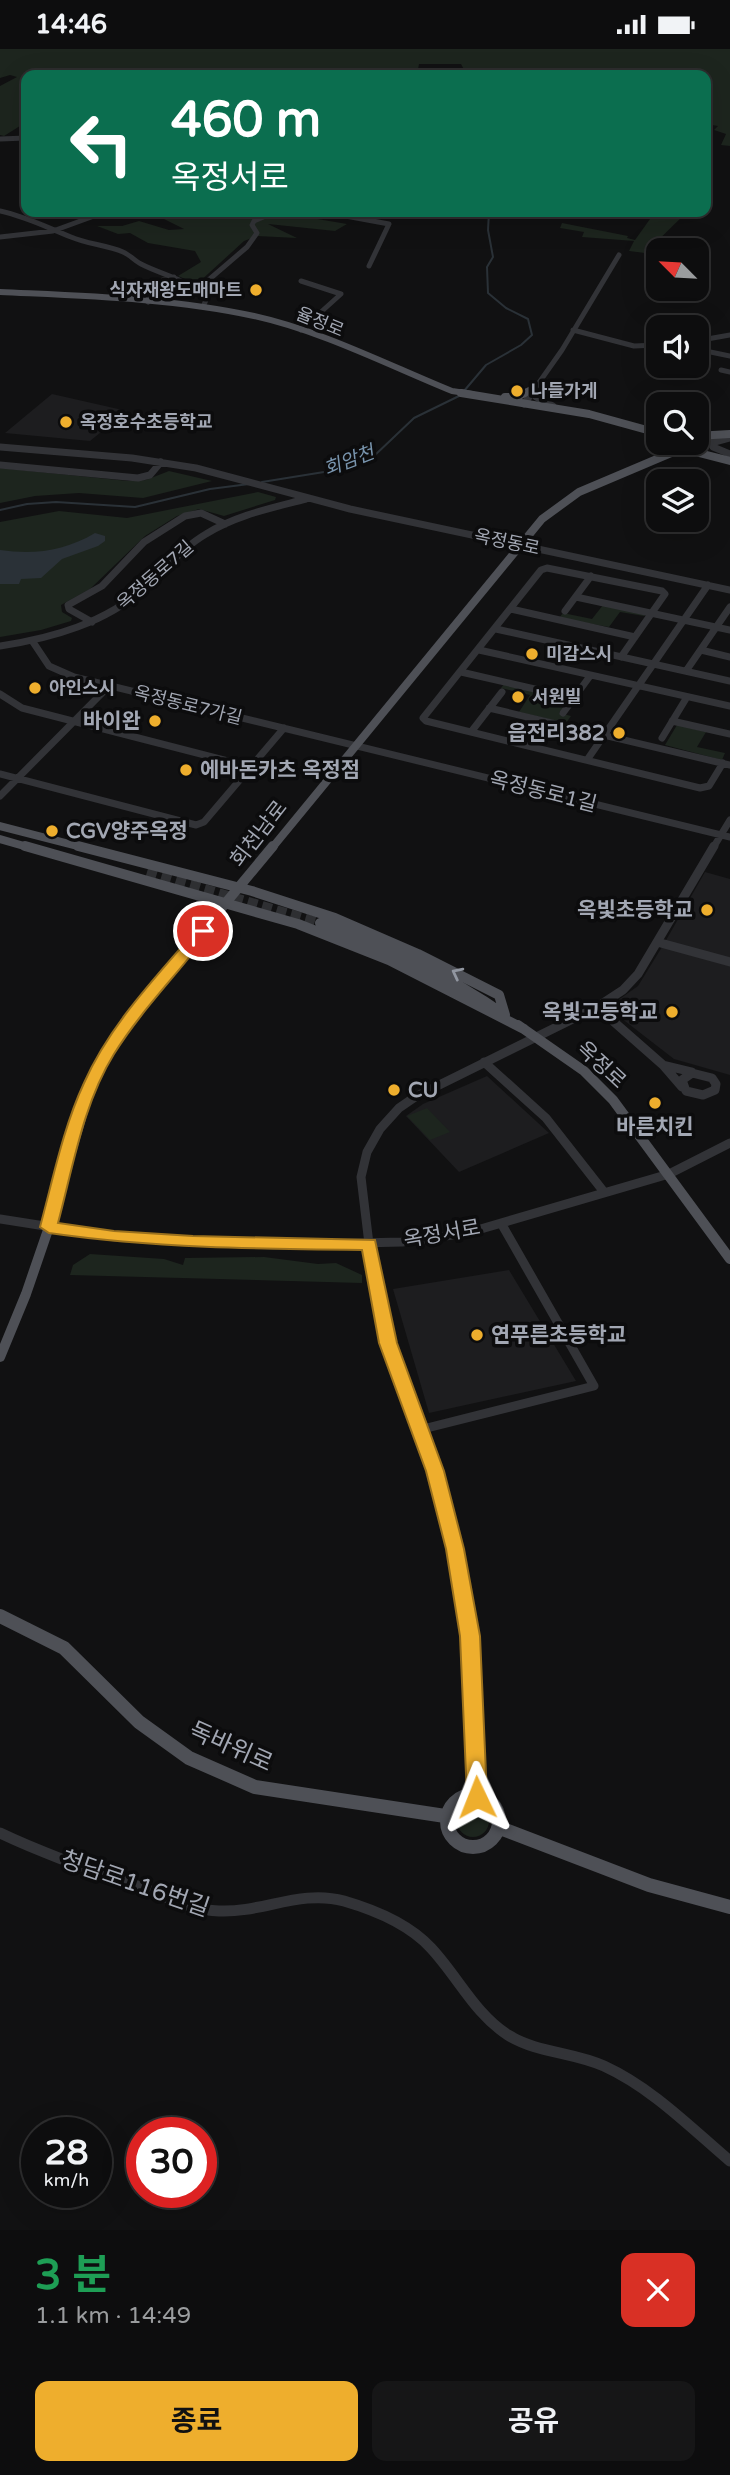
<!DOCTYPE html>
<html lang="ko">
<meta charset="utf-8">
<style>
:root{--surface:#0d0d0e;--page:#161617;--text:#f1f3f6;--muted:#9a9c9e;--line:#2d2d2e;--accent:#eeae2d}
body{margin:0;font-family:"Varela Round","Noto Sans KR",sans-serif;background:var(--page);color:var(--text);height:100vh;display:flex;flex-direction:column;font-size:26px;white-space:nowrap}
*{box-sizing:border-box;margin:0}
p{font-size:23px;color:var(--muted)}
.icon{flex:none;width:38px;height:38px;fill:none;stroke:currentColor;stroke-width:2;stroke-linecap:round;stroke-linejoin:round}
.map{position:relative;height:2181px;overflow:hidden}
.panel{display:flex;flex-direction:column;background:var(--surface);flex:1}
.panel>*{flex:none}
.guide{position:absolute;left:21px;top:21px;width:690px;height:147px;border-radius:14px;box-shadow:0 7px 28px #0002,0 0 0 2px var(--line);background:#0b6e4f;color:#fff;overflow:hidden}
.needle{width:46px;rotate:294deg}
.controls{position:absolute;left:646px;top:189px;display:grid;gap:14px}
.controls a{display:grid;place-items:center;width:63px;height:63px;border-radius:14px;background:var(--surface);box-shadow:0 7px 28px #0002,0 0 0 2px var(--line);font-size:35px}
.speed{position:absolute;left:21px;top:2068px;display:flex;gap:14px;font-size:35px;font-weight:700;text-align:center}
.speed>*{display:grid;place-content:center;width:91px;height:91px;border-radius:50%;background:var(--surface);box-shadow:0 7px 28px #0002,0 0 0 2px var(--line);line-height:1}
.speed small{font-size:18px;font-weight:400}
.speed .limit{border:10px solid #d22;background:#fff;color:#111}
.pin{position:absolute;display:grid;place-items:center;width:60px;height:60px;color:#fff;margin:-30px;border:4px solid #fff;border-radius:50%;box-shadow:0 2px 7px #0007}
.me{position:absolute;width:77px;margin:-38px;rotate:358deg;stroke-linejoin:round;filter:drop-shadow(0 0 5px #0008)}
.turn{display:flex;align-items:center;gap:24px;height:147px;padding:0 35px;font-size:32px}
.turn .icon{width:91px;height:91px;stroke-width:2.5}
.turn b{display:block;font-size:49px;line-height:60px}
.round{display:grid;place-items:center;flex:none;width:74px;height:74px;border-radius:14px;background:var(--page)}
.overview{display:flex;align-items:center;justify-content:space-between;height:119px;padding:0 35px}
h1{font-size:42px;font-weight:700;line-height:52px;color:#1e9e55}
.cta{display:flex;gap:14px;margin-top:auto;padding:14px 35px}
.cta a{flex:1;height:80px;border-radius:14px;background:var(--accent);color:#111;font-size:28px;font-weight:700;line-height:80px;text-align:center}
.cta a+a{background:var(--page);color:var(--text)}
.status{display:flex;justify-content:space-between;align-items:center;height:49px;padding:0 35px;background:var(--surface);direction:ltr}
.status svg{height:19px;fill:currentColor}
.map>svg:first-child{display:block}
</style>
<div class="status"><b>14:46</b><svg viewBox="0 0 49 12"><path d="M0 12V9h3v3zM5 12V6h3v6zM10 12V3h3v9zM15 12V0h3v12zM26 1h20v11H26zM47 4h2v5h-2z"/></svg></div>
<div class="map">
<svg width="730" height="2181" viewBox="0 0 730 2181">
<rect width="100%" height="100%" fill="#111112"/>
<path fill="#1d1d1f" d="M 52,345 L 127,362 L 90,392 L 5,384 Z
M 705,823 L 730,830 L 730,910 L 665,893 Z
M 662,898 L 730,917 L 730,1026 L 674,1010 L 612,962 L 614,954 L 638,937 Z
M 487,1027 L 549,1084 L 459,1123 L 406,1067 L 423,1055 Z
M 509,1221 L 576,1332 L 429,1364 L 393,1240 Z"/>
<path fill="#1d251e" d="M 0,0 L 730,0 L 730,97 L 721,96 L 726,85 L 714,81 L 718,77 L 705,75 L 705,26 L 467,26 L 461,15 L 419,15 L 417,26 L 26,26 L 26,76 L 20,77 L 4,87 L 0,86 L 0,37 L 17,28 L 10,26 L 0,29 Z
M 156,163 L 276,163 L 347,175 L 335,182 L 268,175 L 297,189 L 257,187 L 244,192 L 197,235 L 178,227 L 201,213 L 195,202 L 148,194 L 130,184 L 118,185 L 97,177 L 122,177 L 139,172 L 169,181 L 184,180 L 154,165 Z
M 655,163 L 687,163 L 645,204 L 629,202 L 634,192 L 582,188 L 584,183 L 560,179 L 562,174 L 628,187 L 627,189 L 635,191 Z
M 0,419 L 128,432 L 146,431 L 169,422 L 212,432 L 143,449 L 79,444 L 35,447 L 0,454 Z
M 258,443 L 276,448 L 275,451 L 224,467 L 199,460 L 177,467 L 145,487 L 90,540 L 61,556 L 62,563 L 72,569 L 71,572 L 41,581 L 0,588 L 0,473 L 59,462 L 127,469 Z
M 603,556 L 647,565 L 644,567 L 620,563 L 609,578 L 559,569 L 563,564 L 592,570 Z
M 504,635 L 569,650 L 559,664 L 571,667 L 566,674 L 519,663 L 530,646 L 501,639 Z
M 677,676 L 706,683 L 697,698 L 725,704 L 722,711 L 665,696 Z
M 427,1059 L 450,1083 L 430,1091 L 407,1067 Z
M 90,1205 L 164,1210 L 183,1216 L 185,1209 L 264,1208 L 318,1215 L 336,1214 L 362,1226 L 362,1234 L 70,1226 L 73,1216 Z
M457 1772a16 16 0 1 1 32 0a16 16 0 1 1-32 0Z"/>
<path fill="#2a3137" d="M 95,484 L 105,487 L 105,492 L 98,497 L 62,510 L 41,529 L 21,530 L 19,535 L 0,535 L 0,501 C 34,506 65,502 95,484 Z"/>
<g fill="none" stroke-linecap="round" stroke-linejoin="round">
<path stroke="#2a3137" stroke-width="2" d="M 464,342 L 486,316 L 521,296 L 532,286 L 528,270 L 506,259 L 488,244 L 487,218 L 493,208 L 488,181 L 489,163
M 262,433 L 324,423 L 374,407 L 414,369 L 459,347
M 0,461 L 27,455 L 56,453 L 135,458 L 210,440 L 249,435"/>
<path stroke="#2e2f32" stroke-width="10" stroke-dasharray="10 5" stroke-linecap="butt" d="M 147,823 L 320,874"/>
<path stroke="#323337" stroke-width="5" d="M 0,90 L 26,89
M 0,162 C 27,168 46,178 71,188 C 87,195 107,196 123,203 C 130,206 135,212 141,215 C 164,227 190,230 206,251 L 203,258
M 324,163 L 389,175 L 369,217
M 0,188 L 53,182 L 105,163
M 301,232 L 341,245 L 301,281
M 198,240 L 247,198 L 257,184 L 252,176 L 254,172 L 275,163
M 148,253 L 163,231 L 174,228
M 573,281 L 634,297 L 658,296
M 696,292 L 730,286
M 696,300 L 730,307
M 721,321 L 730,323
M 535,338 L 536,345
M 531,345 L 562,301 L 619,206"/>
<path stroke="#323337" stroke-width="7" d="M 536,344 L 536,348 L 553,357
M 524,355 L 532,344
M 730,389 L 711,394 L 713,398 L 730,405
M 696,393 L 714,388
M 0,398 L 132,409 L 196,419 L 350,460 L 730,541
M 0,416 L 138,429 L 150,426 L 161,413
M 576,548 L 730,581
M 511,560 L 635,588
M 565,562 L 591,527
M 92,573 L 69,560 L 68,556 L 102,537 L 144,493 L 185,467 L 201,464 L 225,475
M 496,580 L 730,632
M 33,593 L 49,617 L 74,628 L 730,788
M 0,597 C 53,589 105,574 146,538 C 166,520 182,499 206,485 C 236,466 272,459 306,450
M 479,601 L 730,657
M 701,601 L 730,608
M 621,608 L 665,545 L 662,542 L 547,519 L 541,521 L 423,669 L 426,672 L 700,739 L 709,737 L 723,714
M 686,622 L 730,558
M 461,623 L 574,649
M 0,645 L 22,659 L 251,718
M 489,659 L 730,716
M 563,664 L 590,627
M 672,672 L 730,685
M 471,683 L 502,643
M 662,689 L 687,648
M 587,711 L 708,536
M 0,725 L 196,776 L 204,773 L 284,679
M 0,747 L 110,636
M 713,799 L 730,771"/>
<path stroke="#323337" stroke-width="9" d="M 657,893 L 730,913
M 597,958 L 663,1016
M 484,1013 L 546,1069 L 604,1143
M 692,1024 L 712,1029 L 716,1035 L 715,1041 L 703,1046 L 686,1042 L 682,1031 Z
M 682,1038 L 663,1016 L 692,1023
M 0,1170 L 115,1188 L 193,1193 L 274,1196 L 402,1193 L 467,1184 L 669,1125 L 730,1094
M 419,1381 L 594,1337 L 501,1174
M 425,1396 L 388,1294 L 369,1195 L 361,1128 L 367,1103 L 380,1080 L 399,1059 L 415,1048 L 597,958 L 623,941 L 638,925 L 714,797"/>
<path stroke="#323337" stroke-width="11" d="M 425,1394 C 447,1455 463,1522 470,1587 C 476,1640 475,1695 477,1748
M 0,1784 C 46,1806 95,1822 143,1839 C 167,1848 193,1862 219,1862 C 262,1864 301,1840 344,1852 C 375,1861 409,1875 431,1899 C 458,1928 475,1965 508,1986 C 537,2004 573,2003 604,2017 C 652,2039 690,2078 730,2112"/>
<path stroke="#4e5056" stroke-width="6" d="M 0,243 C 84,247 171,249 254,267 C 322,282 388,316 452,342 L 472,345
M 522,345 L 535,338"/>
<path stroke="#4e5056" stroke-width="8" d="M 461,344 L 589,365 L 658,384
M 505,348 L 517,348 L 525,344
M 696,387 L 730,385
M 679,404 L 695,403 L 730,412
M 0,777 L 85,799
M 0,790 L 31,799
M 272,799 L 542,470 L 579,443 L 690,396"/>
<path stroke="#4e5056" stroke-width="10" d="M 25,797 L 298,875 L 389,911 L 524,980
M 78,797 L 252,842 L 335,869 L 418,905 L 499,946 L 505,966
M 320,874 C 385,898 448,926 505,966
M 518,976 L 584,1022 L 613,1051 L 730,1210
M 0,1308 L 26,1245 L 49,1178 L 91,1035 L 105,1007 L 135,963 L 273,797"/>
<path stroke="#4e5056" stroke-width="14" d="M 0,1567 L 64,1599 L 139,1673 L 189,1709 L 255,1738 L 445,1767
M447 1772a26 26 0 1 1 52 0a26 26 0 1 1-52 0Z
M 500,1779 L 649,1836 L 730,1858"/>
</g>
<defs><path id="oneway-chevron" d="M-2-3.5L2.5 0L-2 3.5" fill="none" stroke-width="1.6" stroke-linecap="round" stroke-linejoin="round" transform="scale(1.75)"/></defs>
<use stroke="#9196a0" href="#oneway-chevron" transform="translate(457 924) rotate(-153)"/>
<path fill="#eeae2d" stroke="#9b711d" stroke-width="2" d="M 203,877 L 210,882 C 179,924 142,960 114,1005 C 83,1055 73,1118 58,1174 L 114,1182 L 193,1187 L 375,1191 L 397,1294 L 444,1422 L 464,1500 L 480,1587 L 487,1748 L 484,1754 L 477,1757 L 470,1754 L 467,1748 L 460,1587 L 446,1500 L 426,1422 L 379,1294 L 362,1201 C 257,1200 153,1199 49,1184 L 40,1178 C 53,1130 63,1079 84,1034 C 110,975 157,927 198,879 Z"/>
<g fill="#eeae2d" stroke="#0c0c0d" stroke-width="2.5">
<circle cx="256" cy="241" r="7"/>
<circle cx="517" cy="342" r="7"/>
<circle cx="66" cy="373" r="7"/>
<circle cx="532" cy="605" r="7"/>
<circle cx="35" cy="639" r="7"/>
<circle cx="518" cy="648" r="7"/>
<circle cx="155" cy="672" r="7"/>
<circle cx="619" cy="684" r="7"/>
<circle cx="186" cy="721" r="7"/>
<circle cx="52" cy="782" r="7"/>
<circle cx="707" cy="861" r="7"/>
<circle cx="672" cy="963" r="7"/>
<circle cx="394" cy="1041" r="7"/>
<circle cx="655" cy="1054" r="7"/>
<circle cx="477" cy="1286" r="7"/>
</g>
<g text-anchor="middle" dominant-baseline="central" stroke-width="7" stroke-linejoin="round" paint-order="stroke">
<g font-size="18" font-weight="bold" fill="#a2a7b3" stroke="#0c0c0d" text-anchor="start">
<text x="242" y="241" text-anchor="end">식자재왕도매마트</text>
<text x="531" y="342">나들가게</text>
<text x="80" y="373">옥정호수초등학교</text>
<text x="546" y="605">미감스시</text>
<text x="49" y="639">아인스시</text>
<text x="532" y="648">서원빌</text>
</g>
<g font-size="18" fill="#a2a7b3" stroke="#0c0c0d">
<text transform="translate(320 273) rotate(22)">율정로</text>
<text transform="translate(507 493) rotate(12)">옥정동로</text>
<text transform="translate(155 526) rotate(-41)">옥정동로7길</text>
<text transform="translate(188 656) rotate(14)">옥정동로7가길</text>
</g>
<g font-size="19" font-style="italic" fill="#7995ae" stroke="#0c0c0d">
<text transform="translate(349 412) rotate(-21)">회암천</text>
</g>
<g font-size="21" font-weight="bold" fill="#a2a7b3" stroke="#0c0c0d" text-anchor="end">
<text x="141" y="672">바이완</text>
<text x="605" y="684">읍전리382</text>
<text x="200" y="721" text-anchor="start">에바돈카츠 옥정점</text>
<text x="66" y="782" text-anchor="start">CGV양주옥정</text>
<text x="693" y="861">옥빛초등학교</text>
<text x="658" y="963">옥빛고등학교</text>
<text x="408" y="1041" text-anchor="start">CU</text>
<text x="655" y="1078" text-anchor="middle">바른치킨</text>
<text x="491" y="1286" text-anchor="start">연푸른초등학교</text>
</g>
<g font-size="21" fill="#a2a7b3" stroke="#0c0c0d">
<text transform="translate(543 743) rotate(14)">옥정동로1길</text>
<text transform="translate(259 785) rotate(-52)">회천남로</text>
<text transform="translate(601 1016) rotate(43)">옥정로</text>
<text transform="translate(442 1185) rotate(-10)">옥정서로</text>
</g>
<g font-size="24" fill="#a2a7b3" stroke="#0c0c0d">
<text transform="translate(231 1698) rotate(24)">독바위로</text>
<text transform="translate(135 1835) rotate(19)">청담로116번길</text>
</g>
</g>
</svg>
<div class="controls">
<a><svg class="needle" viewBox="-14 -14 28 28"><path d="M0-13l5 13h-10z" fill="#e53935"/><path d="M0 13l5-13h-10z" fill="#9a9c9e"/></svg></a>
<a><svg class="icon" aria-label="sound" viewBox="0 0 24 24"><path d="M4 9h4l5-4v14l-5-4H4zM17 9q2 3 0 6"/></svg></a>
<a><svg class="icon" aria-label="search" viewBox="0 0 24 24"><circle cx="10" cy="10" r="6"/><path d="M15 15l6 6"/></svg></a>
<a><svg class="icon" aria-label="layers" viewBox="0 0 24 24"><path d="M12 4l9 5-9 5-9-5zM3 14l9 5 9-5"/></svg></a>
</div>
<div class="speed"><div>28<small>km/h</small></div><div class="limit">30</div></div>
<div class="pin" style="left:203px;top:882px;background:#d93025"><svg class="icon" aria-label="arrive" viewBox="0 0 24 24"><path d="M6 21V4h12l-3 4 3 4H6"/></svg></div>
<svg class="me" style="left:477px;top:1748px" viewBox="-20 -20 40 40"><path d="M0-17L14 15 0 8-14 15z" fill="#eeae2d" stroke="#fff" stroke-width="4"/></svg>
<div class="guide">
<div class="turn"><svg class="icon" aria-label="left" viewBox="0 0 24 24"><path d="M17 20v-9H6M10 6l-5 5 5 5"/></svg><div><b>460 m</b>옥정서로</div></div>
</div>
</div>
<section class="panel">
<div class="overview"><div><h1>3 분</h1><p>1.1 km · 14:49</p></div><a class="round" style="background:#d93025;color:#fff"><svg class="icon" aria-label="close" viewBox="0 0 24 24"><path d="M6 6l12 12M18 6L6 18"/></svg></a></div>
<div class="cta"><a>종료</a><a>공유</a></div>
</section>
